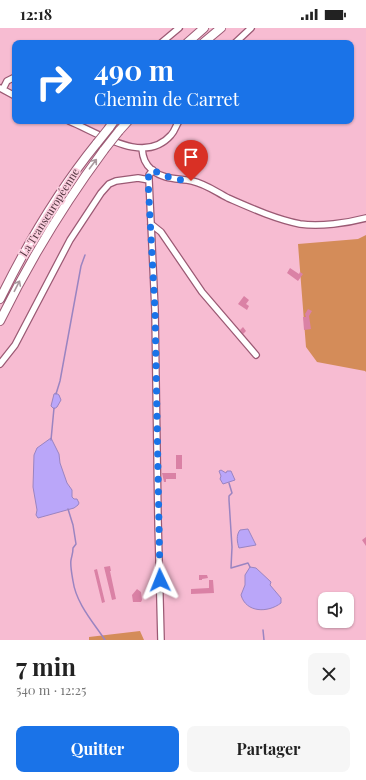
<!DOCTYPE html>
<html lang="fr">
<meta charset="utf-8">
<style>
:root{--surface:#fff;--page:#f6f6f6;--text:#222;--muted:#767676;--accent:#1a73e8}
body{margin:0;font-family:"Playfair Display",serif;background:var(--page);color:var(--text);height:100vh;display:flex;flex-direction:column;font-size:15px;white-space:nowrap}
*{box-sizing:border-box;margin:0}
p{font-size:13px;color:var(--muted)}
.icon{flex:none;width:22px;height:22px;fill:none;stroke:currentColor;stroke-width:2;stroke-linecap:round;stroke-linejoin:round}
.map{position:relative;height:612px;overflow:hidden}
.details{display:flex;flex-direction:column;background:var(--surface);flex:1}
.details>*{flex:none}
.guide{position:absolute;left:12px;top:12px;width:342px;height:84px;border-radius:8px;box-shadow:0 1px 3px #0004;background:#1a73e8;color:#fff;overflow:hidden}
.fabs{position:absolute;left:318px;top:564px;display:grid;gap:8px}
.fabs a{display:grid;place-items:center;width:36px;height:36px;border-radius:8px;background:var(--surface);box-shadow:0 1px 3px #0004;font-size:20px}
.pin{position:absolute;display:grid;place-items:center;width:34px;height:34px;color:#fff;margin:-41px -17px;border-radius:50% 50% 50% 0;rotate:-45deg;box-shadow:0 0 4px #0007}
.pin .icon{rotate:45deg}
.me{position:absolute;width:44px;margin:-22px;rotate:358deg;stroke-linejoin:round;filter:drop-shadow(0 0 3px #0008)}
.turn{display:flex;align-items:center;gap:14px;height:84px;padding:0 16px;font-size:18px}
.turn .icon{width:52px;height:52px;stroke-width:2.5}
.turn b{display:block;font-size:28px;line-height:34px}
.round{display:grid;place-items:center;flex:none;width:42px;height:42px;border-radius:8px;background:var(--page)}
.overview{display:flex;align-items:center;justify-content:space-between;height:68px;padding:0 16px}
h1{font-size:24px;font-weight:700;line-height:30px}
.action{display:flex;gap:8px;margin-top:auto;padding:8px 16px}
.action a{flex:1;height:46px;border-radius:8px;background:var(--accent);color:#fff;font-size:16px;font-weight:700;line-height:46px;text-align:center}
.action a+a{background:var(--page);color:var(--text)}
.status{display:flex;justify-content:space-between;align-items:center;height:28px;padding:0 20px;background:var(--surface);direction:ltr}
.status svg{height:11px;fill:currentColor}
.map>svg:first-child{display:block}
</style>
<div class="status"><b>12:18</b><svg viewBox="0 0 49 12"><path d="M0 12V9h3v3zM5 12V6h3v6zM10 12V3h3v9zM15 12V0h3v12zM26 1h20v11H26zM47 4h2v5h-2z"/></svg></div>
<div class="map">
<svg width="366" height="612" viewBox="0 0 366 612">
<rect width="100%" height="100%" fill="#f7bcd2"/>
<path fill="#d48c59" d="M 366,207 L 366,344 L 365,343 L 317,334 L 306,319 L 298,216 L 358,211 Z
M 140,603 L 144,612 L 89,612 L 89,609 Z"/>
<path fill="#baa6f9" stroke="#9a84c1" d="M 56,365 L 59,367 L 61,372 L 57,379 L 54,381 L 51,378 L 54,366 Z
M 51,410 L 59,426 L 60,435 L 67,455 L 72,462 L 72,469 L 74,471 L 77,471 L 79,475 L 78,477 L 74,480 L 38,490 L 36,487 L 37,482 L 33,459 L 34,427 L 37,420 Z
M 221,442 L 226,445 L 227,443 L 231,443 L 235,452 L 223,456 L 220,451 L 221,448 L 219,443 Z
M 248,501 L 256,517 L 239,520 C 237,514 236,507 240,502 Z
M 250,539 L 256,540 L 271,554 L 270,557 L 281,570 L 281,575 C 268,585 246,585 241,567 L 245,557 L 245,547 Z"/>
<g fill="none" stroke-linecap="round" stroke-linejoin="round">
<path stroke="#9a84c1" stroke-width="1.5" d="M 56,366 L 60,353 L 81,238 L 85,227
M 51,412 L 54,380
M 229,455 L 232,465 L 229,468 L 229,472 L 232,519 L 231,540 L 248,535 L 250,539
M 68,481 L 73,497 L 76,516 L 73,520 C 73,525 72,527 71,532 C 70,537 72,547 73,553 C 76,575 93,594 105,612
M 263,602 L 264,612"/>
</g>
<path fill="#da81a5" d="M 290,240 L 299,246 L 300,244 L 303,246 L 298,253 L 287,245 Z
M 244,268 L 249,272 L 246,276 L 249,278 L 247,282 L 238,276 Z
M 308,281 L 312,283 L 309,288 L 311,301 L 304,302 L 303,289 L 306,289 L 305,286 Z
M 243,299 L 246,303 L 243,306 L 240,302 Z
M 176,427 L 182,427 L 182,441 L 176,441 Z
M 162,445 L 176,445 L 176,451 L 166,451 L 166,454 L 164,454 Z
M 366,509 L 366,518 L 362,512 Z
M 110,538 L 111,543 L 110,543 L 116,571 L 112,572 L 104,539 Z
M 97,541 L 105,574 L 102,575 L 94,542 Z
M 199,547 L 207,547 L 208,550 L 202,551 L 202,552 L 199,552 Z
M 209,552 L 213,552 L 214,565 L 191,566 L 191,561 L 209,560 Z
M 137,561 L 141,564 L 142,572 L 141,574 L 133,574 L 132,567 Z"/>
<g fill="none" stroke-linecap="round" stroke-linejoin="round">
<defs>
<path id="minor" d="M 161,15 L 179,0
M 235,15 L 251,0
M 0,60 L 15,68
M 3,61 L 7,53 L 15,49
M 69,93 C 99,105 144,138 171,107 C 175,103 176,97 179,93
M 142,121 C 143,130 145,136 152,142 C 164,152 178,150 192,153 C 206,156 216,164 228,170 C 251,180 275,191 300,196 C 320,199 347,195 366,190
M 153,142 L 149,147 L 149,152 L 155,282 L 158,492 L 161,612
M 151,196 L 161,204 L 202,264 L 256,327
M 0,336 L 15,317 L 70,212 L 101,165 L 109,156 L 116,153 L 138,150 L 149,152"/>
<path id="highway" d="M 187,15 L 204,0
M 203,15 L 221,0
M 109,100 L 114,93
M 119,103 L 128,93
M 0,271 C 27,216 58,163 97,115
M 0,293 C 30,232 64,176 104,122"/>
</defs>
<use href="#minor" stroke="#9b5a74" stroke-width="8"/>
<use href="#highway" stroke="#9b5a74" stroke-width="10"/>
<use href="#minor" stroke="#fff" stroke-width="5.5"/>
<use href="#highway" stroke="#fff" stroke-width="8"/>
<defs>
<path id="highway-bridge" d="M 97,115 L 109,100
M 104,122 L 119,103"/>
</defs>
<use href="#highway-bridge" stroke="#9b5a74" stroke-width="10" stroke-linecap="butt"/>
<use href="#highway-bridge" stroke="#fff" stroke-width="8"/>
</g>
<defs><path id="oneway-shaft" d="M-6 0H5M1.5-3L5.5 0L1.5 3" fill="none" stroke-width="1.6" stroke-linecap="round" stroke-linejoin="round"/></defs>
<g stroke="#a8999e">
<use href="#oneway-shaft" transform="translate(93 136) rotate(-53)"/>
<use href="#oneway-shaft" transform="translate(17 258) rotate(-63)"/>
</g>
<g fill="none" stroke-linecap="round" stroke-linejoin="round">
<path stroke="#1a73e8" stroke-width="7" stroke-dasharray="0 12.6" d="M 160,552 L 155,282 L 148,152 L 149,147 L 153,142 C 165,149 177,152 191,153"/>
</g>
<g text-anchor="middle" dominant-baseline="central" stroke-width="3.5" stroke-linejoin="round" paint-order="stroke">
<g font-size="11" fill="#50333e" stroke="#fbcede">
<text transform="translate(49 184) rotate(-58)">La Transeuropéenne</text>
</g>
</g>
</svg>
<div class="fabs">
<a><svg class="icon" aria-label="sound" viewBox="0 0 24 24"><path d="M4 9h4l5-4v14l-5-4H4zM17 9q2 3 0 6"/></svg></a>
</div>
<div class="pin" style="left:191px;top:153px;background:#d93025"><svg class="icon" aria-label="arrive" viewBox="0 0 24 24"><path d="M6 21V4h12l-3 4 3 4H6"/></svg></div>
<svg class="me" style="left:160px;top:552px" viewBox="-20 -20 40 40"><path d="M0-17L14 15 0 8-14 15z" fill="#1a73e8" stroke="#fff" stroke-width="4"/></svg>
<div class="guide">
<div class="turn"><svg class="icon" aria-label="right" viewBox="0 0 24 24"><path d="M7 20v-9h11M14 6l5 5-5 5"/></svg><div><b>490 m</b>Chemin de Carret</div></div>
</div>
</div>
<section class="details">
<div class="overview"><div><h1>7 min</h1><p>540 m · 12:25</p></div><a class="round"><svg class="icon" aria-label="close" viewBox="0 0 24 24"><path d="M6 6l12 12M18 6L6 18"/></svg></a></div>
<div class="action"><a>Quitter</a><a>Partager</a></div>
</section>
